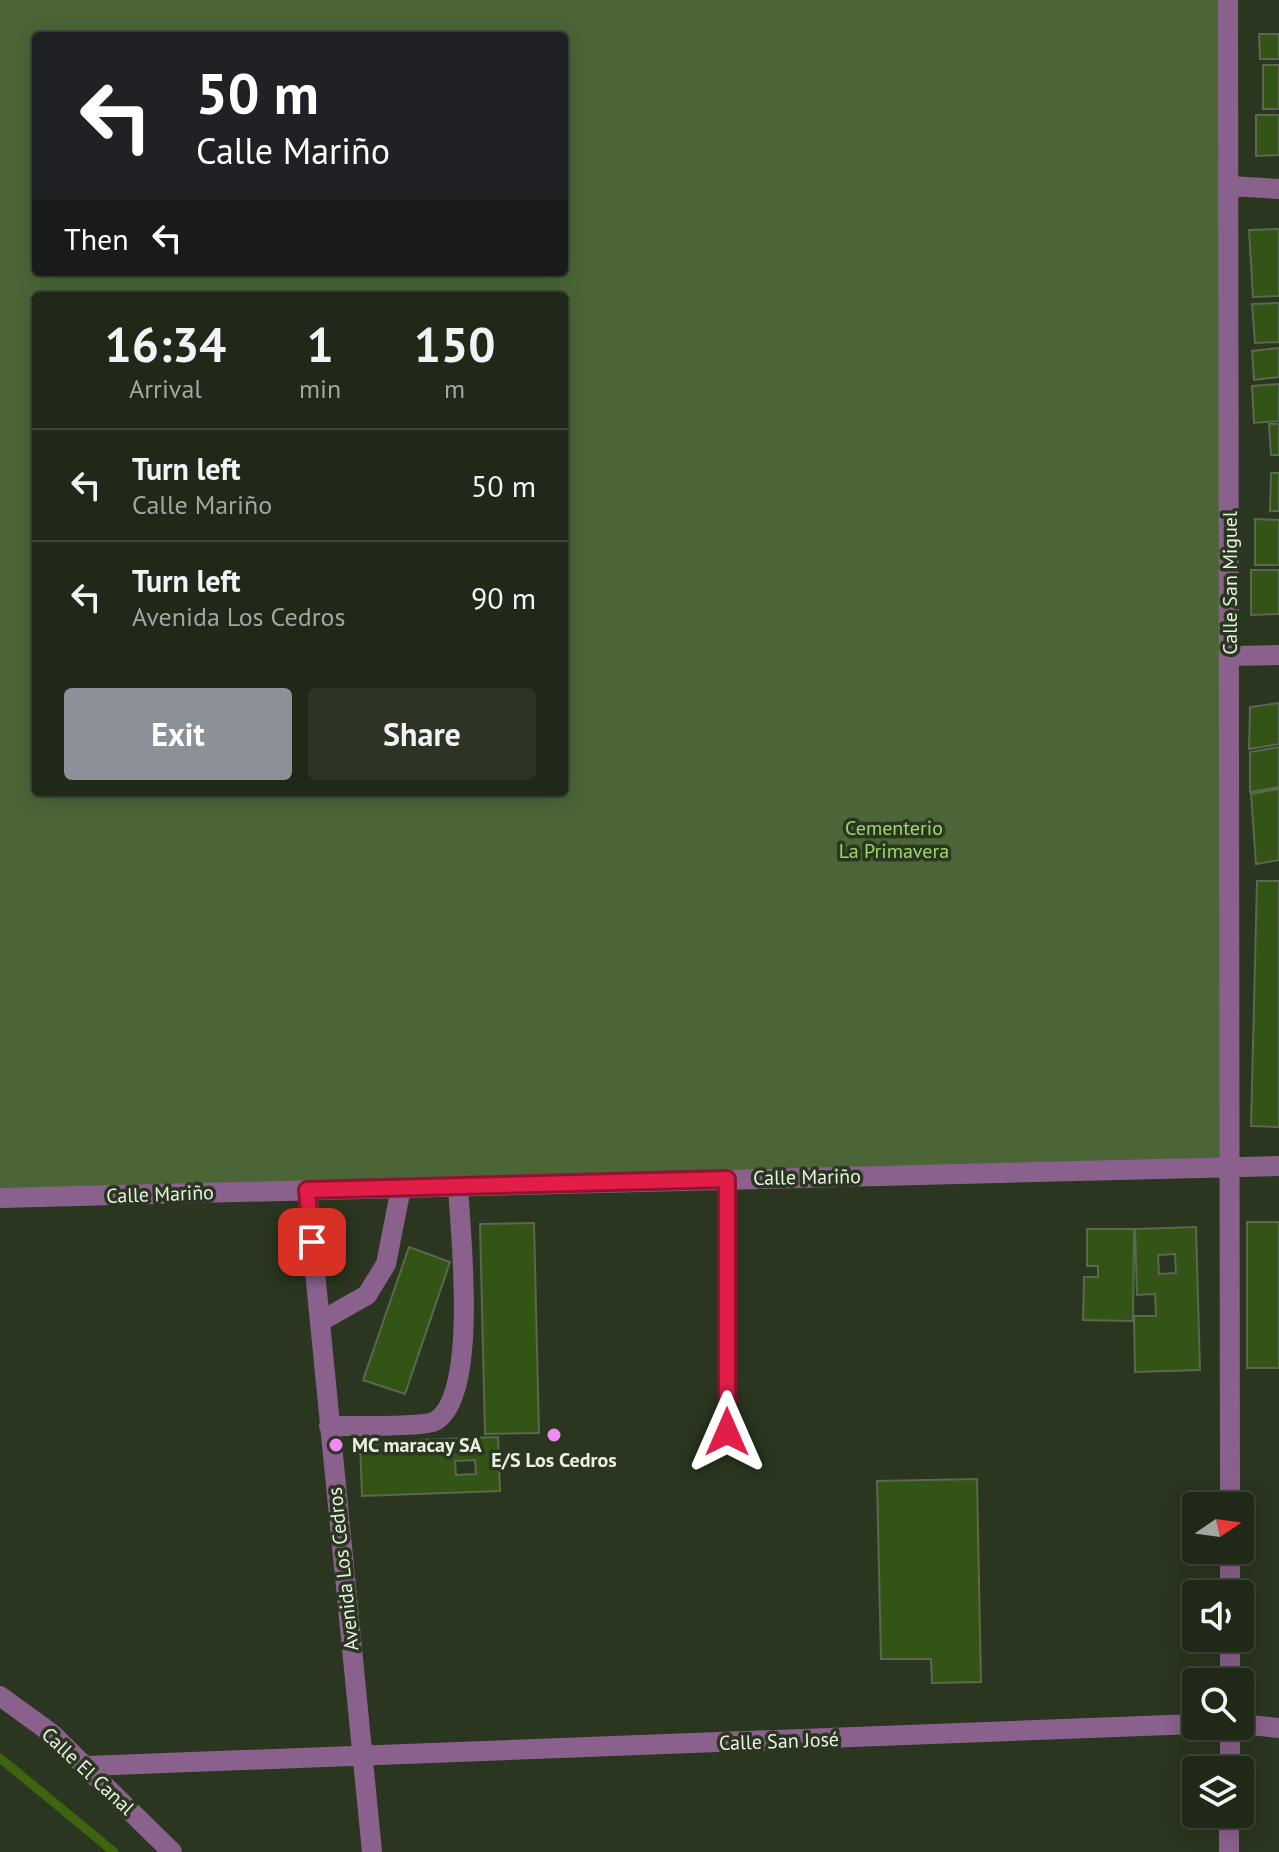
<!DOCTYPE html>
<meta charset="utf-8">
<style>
:root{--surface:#202818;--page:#2d3425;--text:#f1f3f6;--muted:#a2a6a2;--line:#3d4437;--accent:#8c9099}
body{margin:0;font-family:"PT Sans",sans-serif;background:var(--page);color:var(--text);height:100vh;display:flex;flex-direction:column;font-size:30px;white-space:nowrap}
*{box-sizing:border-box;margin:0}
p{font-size:26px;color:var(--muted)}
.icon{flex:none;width:44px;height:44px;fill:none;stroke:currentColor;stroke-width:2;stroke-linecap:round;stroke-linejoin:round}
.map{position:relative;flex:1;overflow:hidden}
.side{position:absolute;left:32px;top:292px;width:536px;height:504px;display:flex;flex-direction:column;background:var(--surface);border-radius:8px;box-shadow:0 4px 20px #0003,0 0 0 2px var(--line)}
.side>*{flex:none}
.banner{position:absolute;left:32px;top:32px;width:536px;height:244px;border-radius:8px;box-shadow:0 4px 20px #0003,0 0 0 2px var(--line);background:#202124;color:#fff;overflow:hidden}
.needle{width:52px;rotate:77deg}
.buttons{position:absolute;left:1182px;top:1492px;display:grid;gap:16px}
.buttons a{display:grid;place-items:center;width:72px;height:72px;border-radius:8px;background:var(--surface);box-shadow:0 4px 20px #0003,0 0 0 2px var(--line);font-size:40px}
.pin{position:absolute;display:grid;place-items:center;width:68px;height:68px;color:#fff;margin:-34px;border-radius:16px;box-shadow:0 4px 12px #0006}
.me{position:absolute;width:88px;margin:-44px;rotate:0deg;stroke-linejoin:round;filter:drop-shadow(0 0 6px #0008)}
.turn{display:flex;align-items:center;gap:28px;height:168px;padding:0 32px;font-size:36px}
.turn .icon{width:104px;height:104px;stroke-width:2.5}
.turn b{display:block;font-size:56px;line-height:68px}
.then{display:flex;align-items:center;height:76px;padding:0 32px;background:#0003;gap:16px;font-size:30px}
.eta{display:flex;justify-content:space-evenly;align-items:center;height:136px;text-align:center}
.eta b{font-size:48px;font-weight:800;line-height:56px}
.primary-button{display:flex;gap:16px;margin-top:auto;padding:16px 32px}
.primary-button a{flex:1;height:92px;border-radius:8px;background:var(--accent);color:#fff;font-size:32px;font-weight:800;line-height:92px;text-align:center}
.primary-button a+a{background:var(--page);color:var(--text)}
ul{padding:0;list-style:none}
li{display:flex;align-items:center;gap:24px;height:112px;padding:0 32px;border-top:2px solid var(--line)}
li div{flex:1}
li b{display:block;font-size:30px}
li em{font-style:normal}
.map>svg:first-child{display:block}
</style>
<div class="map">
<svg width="1279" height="1852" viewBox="0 0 1279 1852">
<rect width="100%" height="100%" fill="#2a3620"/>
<path fill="#4b6537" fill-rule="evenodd" d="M 0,0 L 1223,0 L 1230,1166 L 0,1199 ZM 36,36 L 564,36 L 564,272 L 36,272 ZM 36,296 L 564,296 L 564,792 L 36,792 Z"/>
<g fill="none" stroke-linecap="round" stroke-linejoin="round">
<path stroke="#3d650e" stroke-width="9" d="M 0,1758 L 114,1852"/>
</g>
<path fill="#345415" stroke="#5a684f" stroke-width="2" fill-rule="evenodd" d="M 1259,34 L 1279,34 L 1279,59 L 1260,59 Z
M 1263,65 L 1279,65 L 1279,109 L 1263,109 Z
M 1256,115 L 1279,115 L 1279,155 L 1256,156 Z
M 1279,229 L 1279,296 L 1253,297 L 1249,230 Z
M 1279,303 L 1279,342 L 1255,343 L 1252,304 Z
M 1279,348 L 1279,377 L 1254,380 L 1252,351 Z
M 1279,384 L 1279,421 L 1254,423 L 1252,386 Z
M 1269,424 L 1279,424 L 1279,455 L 1271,455 Z
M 1271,473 L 1279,473 L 1279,511 L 1270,511 Z
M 1255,519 L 1279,520 L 1279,565 L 1255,565 Z
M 1251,570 L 1279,570 L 1279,614 L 1251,615 Z
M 1279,703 L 1279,744 L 1249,749 L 1250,707 Z
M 1279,747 L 1279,787 L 1250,792 L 1250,752 Z
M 1279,789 L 1279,860 L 1256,864 L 1251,794 Z
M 1257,881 L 1279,881 L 1279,1127 L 1251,1126 Z
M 1247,1222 L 1279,1222 L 1279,1368 L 1247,1368 Z
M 534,1223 L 539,1433 L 485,1434 L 480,1224 Z
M 1196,1227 L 1200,1370 L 1135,1372 L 1134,1316 L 1156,1316 L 1155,1294 L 1137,1295 L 1135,1229 ZM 1175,1254 L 1176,1273 L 1159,1274 L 1158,1255 Z
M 1087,1229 L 1134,1229 L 1133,1321 L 1083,1320 L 1084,1277 L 1098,1277 L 1098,1266 L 1087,1266 Z
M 409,1247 L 450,1262 L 405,1394 L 363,1380 Z
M 498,1437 L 500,1491 L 362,1496 L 360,1442 ZM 475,1460 L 476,1474 L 456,1475 L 455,1461 Z
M 977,1479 L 981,1682 L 932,1683 L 931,1659 L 881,1659 L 877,1481 Z"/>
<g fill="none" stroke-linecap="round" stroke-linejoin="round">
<path stroke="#8a618c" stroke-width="20" d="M 1228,0 L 1230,1506
M 1230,186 L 1279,189
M 1230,656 L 1279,655
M 307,1190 L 372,1852
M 0,1198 L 1279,1166
M 321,1321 L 367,1295 L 386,1264 L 401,1188
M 329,1426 C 348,1426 420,1427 433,1422 C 480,1403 460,1229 458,1186
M 727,1432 L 727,1179
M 1230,1594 L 1230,1550
M 1230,1682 L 1230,1638
M 0,1696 L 51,1733 L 172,1852
M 1240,1724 L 1279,1728
M 87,1766 L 1196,1724
M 1230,1770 L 1230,1726
M 1229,1852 L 1229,1814"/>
</g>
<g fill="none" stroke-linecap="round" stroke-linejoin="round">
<defs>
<path id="route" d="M 312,1242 L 307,1190 L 727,1179 L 727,1432"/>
</defs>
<use href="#route" stroke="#92132f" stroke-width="20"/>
<use href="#route" stroke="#e11d48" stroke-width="14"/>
</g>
<g fill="#f08bf6" stroke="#2a3620" stroke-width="3">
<circle cx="554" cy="1435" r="8"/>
<circle cx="336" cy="1445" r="8"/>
</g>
<g text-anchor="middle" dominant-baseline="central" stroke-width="7" stroke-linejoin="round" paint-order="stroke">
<g font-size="20" fill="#e8f1e2" stroke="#2a3620">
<text transform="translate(1230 583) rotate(-90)">Calle San Miguel</text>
<text transform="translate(807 1177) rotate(-1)">Calle Mariño</text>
<text transform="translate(160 1194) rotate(-2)">Calle Mariño</text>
<text transform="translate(343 1569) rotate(-96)">Avenida Los Cedros</text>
<text transform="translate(779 1741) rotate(-2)">Calle San José</text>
<text transform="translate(88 1771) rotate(43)">Calle El Canal</text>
</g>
<g font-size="20" fill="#9ed86d" stroke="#2a3620">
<text x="894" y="828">Cementerio<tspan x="894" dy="23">La Primavera</tspan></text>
</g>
<g font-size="20" font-weight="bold" fill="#e8f1e2" stroke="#2a3620" text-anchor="start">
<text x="352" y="1445">MC maracay SA</text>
<text x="554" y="1460" text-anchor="middle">E/S Los Cedros</text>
</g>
</g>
</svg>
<div class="buttons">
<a><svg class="needle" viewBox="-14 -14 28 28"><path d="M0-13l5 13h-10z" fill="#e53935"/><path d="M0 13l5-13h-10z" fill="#a2a6a2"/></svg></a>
<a><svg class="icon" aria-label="sound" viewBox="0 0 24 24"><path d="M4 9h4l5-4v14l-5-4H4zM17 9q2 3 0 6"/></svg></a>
<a><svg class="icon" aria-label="search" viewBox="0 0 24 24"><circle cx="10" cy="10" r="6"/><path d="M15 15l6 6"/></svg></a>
<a><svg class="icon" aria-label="layers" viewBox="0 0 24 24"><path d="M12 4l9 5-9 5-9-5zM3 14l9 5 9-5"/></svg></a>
</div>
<div class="pin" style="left:312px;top:1242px;background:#d93025"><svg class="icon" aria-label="arrive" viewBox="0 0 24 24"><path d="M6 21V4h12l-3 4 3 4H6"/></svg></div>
<svg class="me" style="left:727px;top:1432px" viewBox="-20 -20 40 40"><path d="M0-17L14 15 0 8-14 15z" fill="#e11d48" stroke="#fff" stroke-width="4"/></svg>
<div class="banner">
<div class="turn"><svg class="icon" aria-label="left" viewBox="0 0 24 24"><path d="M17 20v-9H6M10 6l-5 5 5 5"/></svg><div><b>50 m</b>Calle Mariño</div></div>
<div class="then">Then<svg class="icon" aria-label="left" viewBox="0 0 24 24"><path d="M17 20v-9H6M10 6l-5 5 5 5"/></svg></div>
</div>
<section class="side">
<div class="eta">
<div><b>16:34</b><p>Arrival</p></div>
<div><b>1</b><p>min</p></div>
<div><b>150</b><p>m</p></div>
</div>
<ul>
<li><svg class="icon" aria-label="left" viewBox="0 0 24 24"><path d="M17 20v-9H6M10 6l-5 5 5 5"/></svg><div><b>Turn left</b><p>Calle Mariño</p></div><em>50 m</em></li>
<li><svg class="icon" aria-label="left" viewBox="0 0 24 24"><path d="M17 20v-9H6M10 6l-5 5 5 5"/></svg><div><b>Turn left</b><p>Avenida Los Cedros</p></div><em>90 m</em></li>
</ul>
<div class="primary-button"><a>Exit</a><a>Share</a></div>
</section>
</div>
